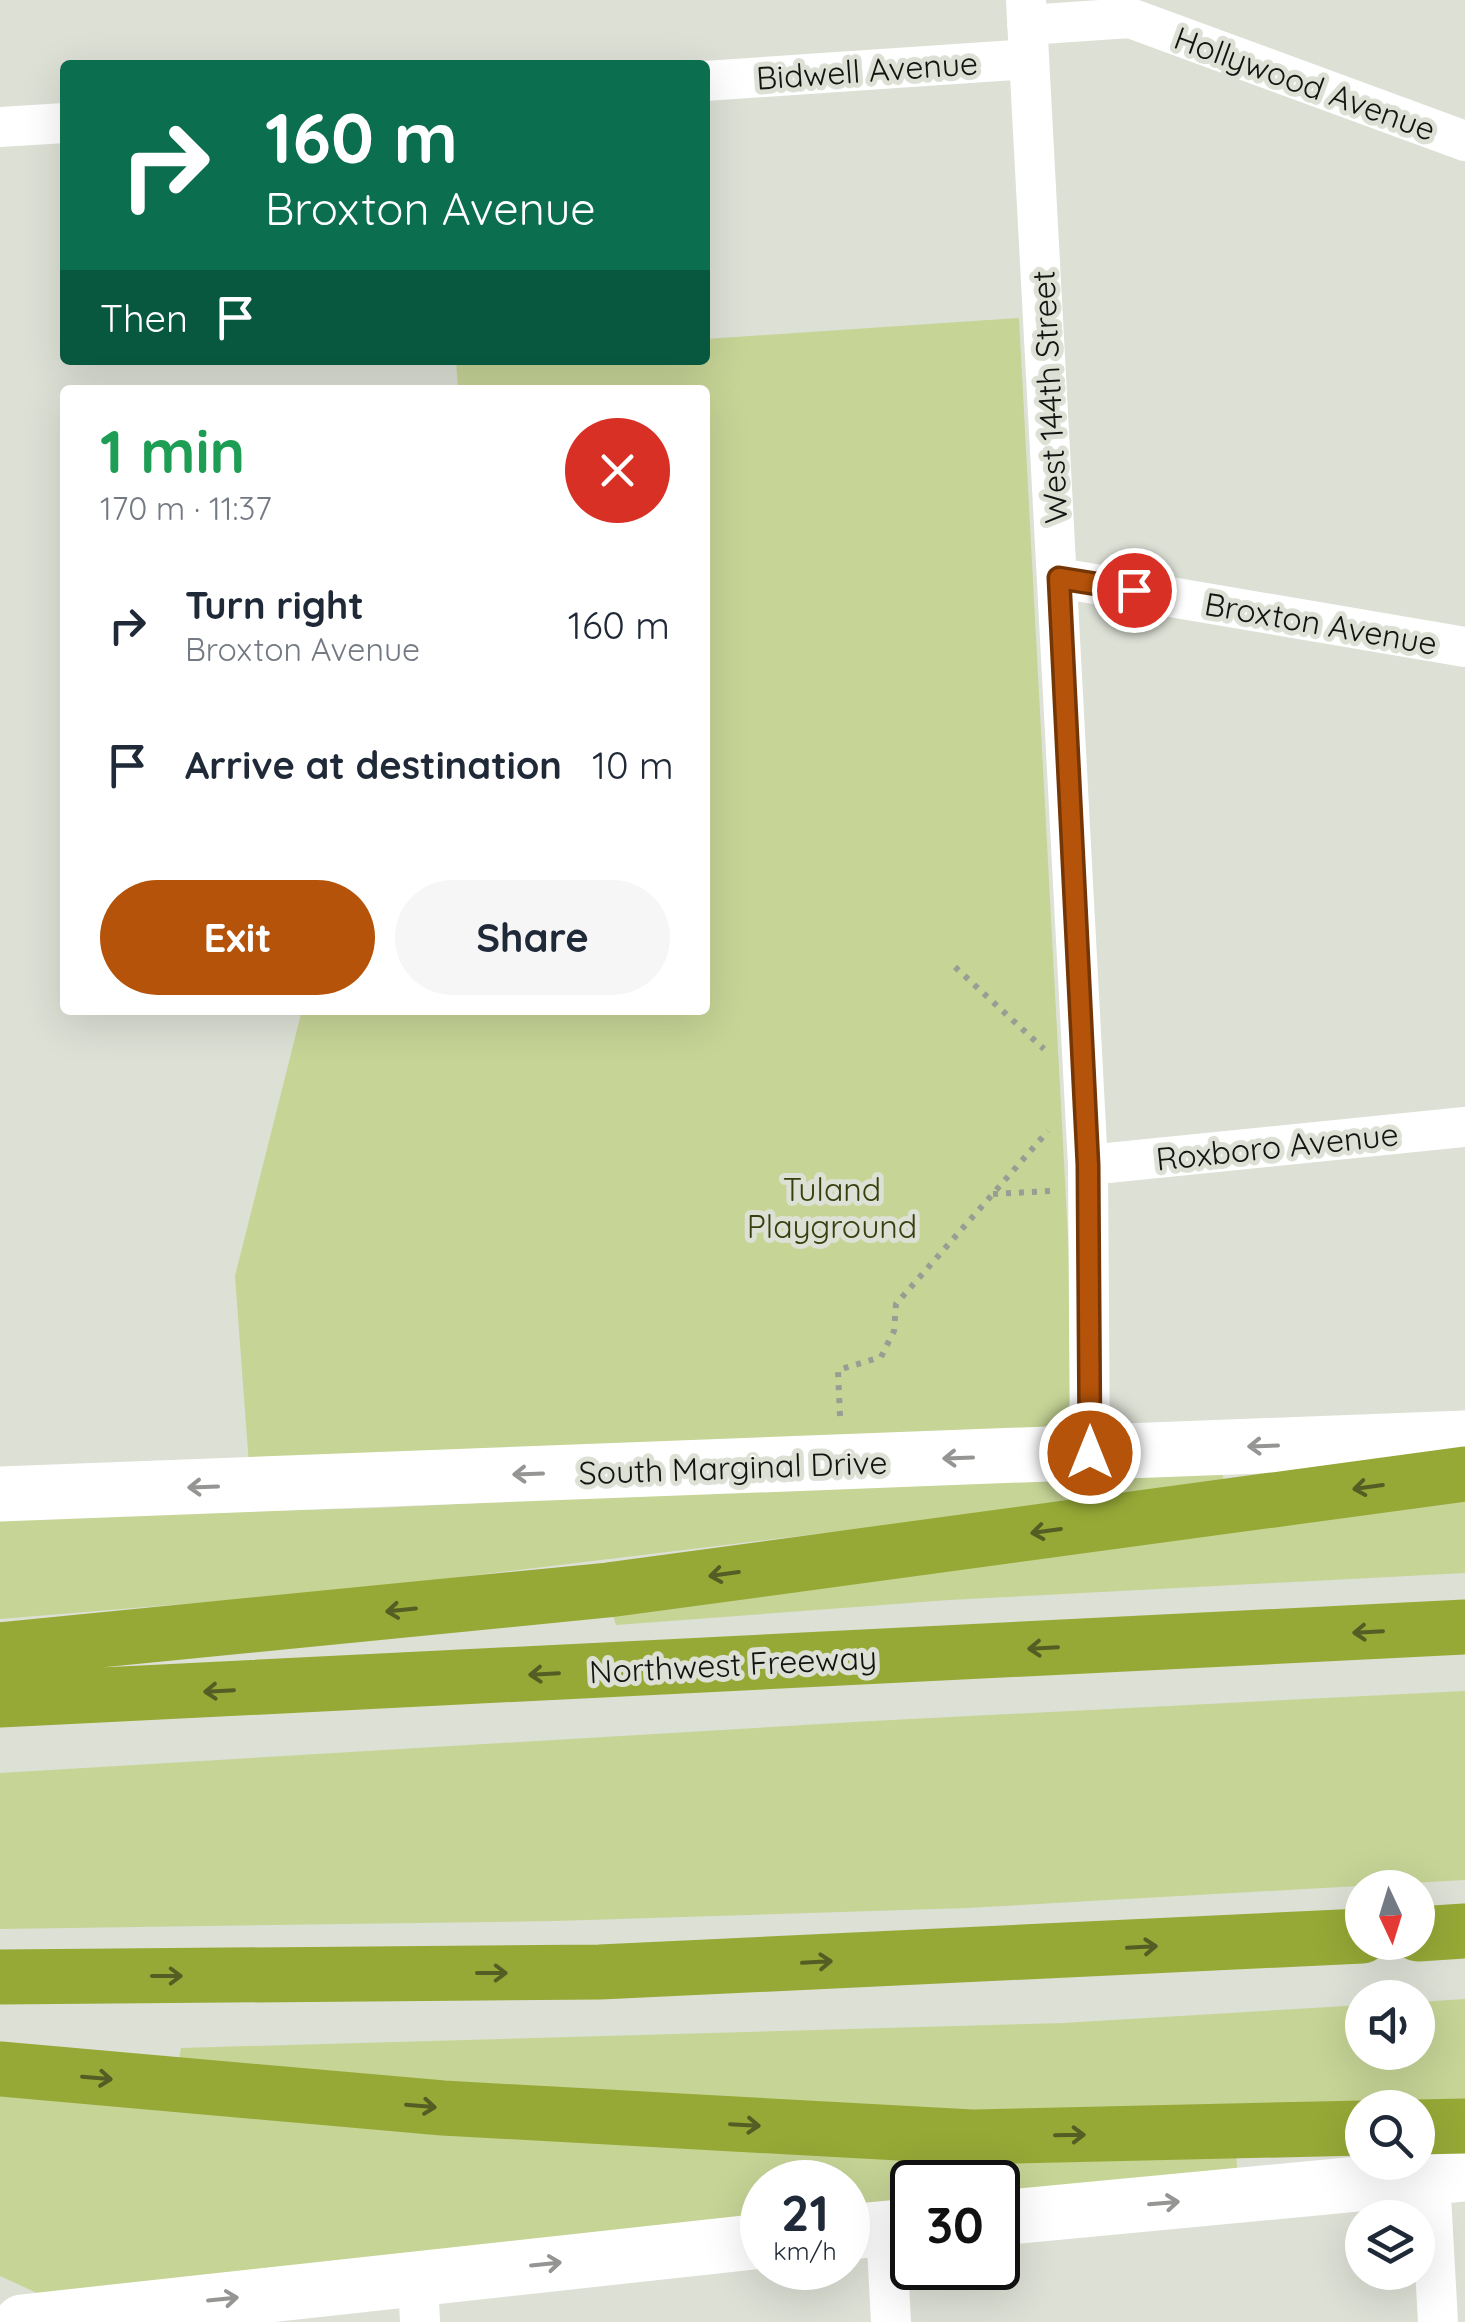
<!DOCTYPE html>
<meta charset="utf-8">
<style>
:root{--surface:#fff;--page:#f6f6f7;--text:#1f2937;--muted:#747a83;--accent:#b45309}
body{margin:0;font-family:Quicksand,sans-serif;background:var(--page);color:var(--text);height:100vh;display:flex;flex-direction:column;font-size:38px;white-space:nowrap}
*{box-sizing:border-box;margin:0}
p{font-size:32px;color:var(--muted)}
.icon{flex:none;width:55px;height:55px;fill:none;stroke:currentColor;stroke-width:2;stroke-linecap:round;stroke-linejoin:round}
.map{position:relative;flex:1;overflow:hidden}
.sheet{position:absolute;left:60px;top:385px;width:650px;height:630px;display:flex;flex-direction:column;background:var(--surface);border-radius:10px;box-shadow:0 10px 40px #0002}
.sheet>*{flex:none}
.top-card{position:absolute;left:60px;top:60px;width:650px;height:305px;border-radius:10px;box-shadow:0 10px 40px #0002;background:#0b6e4f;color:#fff;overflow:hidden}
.needle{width:65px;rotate:176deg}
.fabs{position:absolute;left:1345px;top:1870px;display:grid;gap:20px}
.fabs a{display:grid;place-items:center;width:90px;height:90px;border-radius:50%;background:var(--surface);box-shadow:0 10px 40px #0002;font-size:50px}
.speed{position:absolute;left:740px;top:2160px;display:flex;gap:20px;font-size:50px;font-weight:700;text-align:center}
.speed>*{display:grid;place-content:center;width:130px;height:130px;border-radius:50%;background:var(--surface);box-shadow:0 10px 40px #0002;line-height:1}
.speed small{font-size:25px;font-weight:400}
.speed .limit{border:5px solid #111;border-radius:15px;background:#fff;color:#111}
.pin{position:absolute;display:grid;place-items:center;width:85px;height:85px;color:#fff;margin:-42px;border:5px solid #fff;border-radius:50%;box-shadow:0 2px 10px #0007}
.me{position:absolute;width:110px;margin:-55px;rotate:0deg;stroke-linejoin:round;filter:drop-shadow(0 0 8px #0008)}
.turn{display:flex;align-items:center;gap:35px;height:210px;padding:0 40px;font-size:45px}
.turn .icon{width:130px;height:130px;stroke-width:2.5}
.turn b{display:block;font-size:70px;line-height:85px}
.then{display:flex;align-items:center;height:95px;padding:0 40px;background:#0003;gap:20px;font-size:38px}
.round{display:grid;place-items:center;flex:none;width:105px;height:105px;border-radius:52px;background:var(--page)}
.headline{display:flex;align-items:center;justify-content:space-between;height:170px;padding:0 40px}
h1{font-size:60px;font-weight:700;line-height:75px;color:#1e9e55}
.button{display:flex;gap:20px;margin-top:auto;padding:20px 40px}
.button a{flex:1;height:115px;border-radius:60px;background:var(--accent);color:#fff;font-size:40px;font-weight:700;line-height:115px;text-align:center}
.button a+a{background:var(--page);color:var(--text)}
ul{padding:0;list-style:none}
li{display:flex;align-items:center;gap:30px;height:140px;padding:0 40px}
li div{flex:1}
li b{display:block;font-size:38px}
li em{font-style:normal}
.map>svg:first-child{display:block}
</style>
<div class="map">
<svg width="1465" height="2322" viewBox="0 0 1465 2322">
<rect width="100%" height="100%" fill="#dde0d5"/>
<path fill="#c6d496" d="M 1019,318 L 1075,1368 C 1074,1407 1068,1420 1029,1432 L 249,1465 L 235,1276 L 302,1010 L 705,1010 L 705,390 L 458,390 L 456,360 L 705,360 L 705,339 Z
M 1223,1467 L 1223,1485 L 343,1591 L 0,1619 L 0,1518 L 376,1508 Z
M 1465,1495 L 1465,1573 L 949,1600 L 616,1625 L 610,1605 Z
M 1465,1691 L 1465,1880 L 967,1908 L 555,1921 L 0,1929 L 0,1773 L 872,1721 Z
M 1465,1999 L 1465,2104 L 1362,2108 L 1362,2111 L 776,2109 L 179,2059 L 181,2048 L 1063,2023 L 1362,2005 L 1362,2052 L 1418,2052 L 1418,2002 Z
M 0,2087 L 1236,2152 L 1237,2168 L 998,2193 L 998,2182 L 912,2182 L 912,2202 L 848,2209 L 848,2182 L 762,2182 L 762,2217 L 37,2293 L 0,2276 Z"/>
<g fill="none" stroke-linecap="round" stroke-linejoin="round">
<path stroke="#9a9d94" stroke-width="6" stroke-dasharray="5 8" stroke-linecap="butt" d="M 955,967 L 1044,1049
M 993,1194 L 1050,1191
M 840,1416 L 838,1370 L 881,1357 L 894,1331 L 896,1304 L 1048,1131"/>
<path stroke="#fff" stroke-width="40" d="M 1026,0 L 1088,1165 L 1090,1453
M 1027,25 L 1130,18 L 1465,141
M 705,81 L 1029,59
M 0,127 L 65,123
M 1059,578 L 1465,647
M 1088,1165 L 1465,1127
M 1430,2178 L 1438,2322
M 886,2228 L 891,2322
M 418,2277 L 420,2322"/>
<path stroke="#fff" stroke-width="55" d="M 0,1494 L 1465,1438
M 998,2218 L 1465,2174
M 848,2232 L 912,2226
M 22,2322 L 762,2241"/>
<path stroke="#96a936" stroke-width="55" d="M 0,1650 L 608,1590 L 1465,1474
M 0,1700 L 1465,1627
M 1418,1934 L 1465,1931
M 0,1977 L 600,1972 L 1362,1936
M 0,2069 L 443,2108 L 972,2137 L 1362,2128
M 1418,2127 L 1465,2126"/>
</g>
<defs><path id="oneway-shaft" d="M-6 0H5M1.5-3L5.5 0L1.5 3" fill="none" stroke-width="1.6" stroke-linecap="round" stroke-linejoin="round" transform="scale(2.5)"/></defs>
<g stroke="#959594">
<use href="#oneway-shaft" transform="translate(1263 1446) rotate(178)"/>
<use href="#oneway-shaft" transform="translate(958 1458) rotate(178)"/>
<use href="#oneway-shaft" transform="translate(528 1474) rotate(178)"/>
<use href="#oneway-shaft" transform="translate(203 1487) rotate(178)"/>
<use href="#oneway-shaft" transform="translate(1164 2203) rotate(-5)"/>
<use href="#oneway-shaft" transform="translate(546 2264) rotate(-6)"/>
<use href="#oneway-shaft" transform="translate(223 2299) rotate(-6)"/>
</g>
<g stroke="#545e24">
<use href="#oneway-shaft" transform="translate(1368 1487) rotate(172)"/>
<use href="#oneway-shaft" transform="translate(1046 1531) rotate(172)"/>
<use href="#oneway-shaft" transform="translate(724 1574) rotate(172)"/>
<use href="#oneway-shaft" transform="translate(401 1610) rotate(174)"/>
<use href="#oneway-shaft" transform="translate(1368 1632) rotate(177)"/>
<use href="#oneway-shaft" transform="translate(1043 1648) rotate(177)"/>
<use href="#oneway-shaft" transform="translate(544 1674) rotate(177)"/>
<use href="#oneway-shaft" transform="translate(219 1691) rotate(177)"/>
<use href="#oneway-shaft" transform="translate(1142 1947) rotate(-3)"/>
<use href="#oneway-shaft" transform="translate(817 1962) rotate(-3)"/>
<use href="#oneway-shaft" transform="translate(492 1973)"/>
<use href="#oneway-shaft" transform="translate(167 1976)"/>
<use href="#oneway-shaft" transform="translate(97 2078) rotate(5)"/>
<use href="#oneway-shaft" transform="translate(421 2106) rotate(5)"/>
<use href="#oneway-shaft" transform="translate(745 2125) rotate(3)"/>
<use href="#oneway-shaft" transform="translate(1070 2135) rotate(-1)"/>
</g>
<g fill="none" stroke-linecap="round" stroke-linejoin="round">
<defs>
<path id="route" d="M 1090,1453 L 1088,1165 L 1059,578 L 1134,590"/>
</defs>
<use href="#route" stroke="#753606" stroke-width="25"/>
<use href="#route" stroke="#b45309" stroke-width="18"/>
</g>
<g text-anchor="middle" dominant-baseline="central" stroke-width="10" stroke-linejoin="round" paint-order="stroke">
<g font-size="32" fill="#131411" stroke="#dde0d5">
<text transform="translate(867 70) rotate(-4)">Bidwell Avenue</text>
<text transform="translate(1305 83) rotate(20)">Hollywood Avenue</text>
<text transform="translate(1049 397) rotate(-93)">West 144th Street</text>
<text transform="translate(1321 623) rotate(10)">Broxton Avenue</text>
<text transform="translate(1277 1146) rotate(-6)">Roxboro Avenue</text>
<text transform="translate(733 1467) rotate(-2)">South Marginal Drive</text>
<text transform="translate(733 1664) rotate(-3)">Northwest Freeway</text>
</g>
<g font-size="32" fill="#373f0e" stroke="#dde0d5">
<text x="832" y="1189">Tuland<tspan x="832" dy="37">Playground</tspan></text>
</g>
</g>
</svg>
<div class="fabs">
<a><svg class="needle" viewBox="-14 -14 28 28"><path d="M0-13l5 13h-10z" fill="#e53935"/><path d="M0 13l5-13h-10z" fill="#747a83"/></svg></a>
<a><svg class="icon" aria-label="sound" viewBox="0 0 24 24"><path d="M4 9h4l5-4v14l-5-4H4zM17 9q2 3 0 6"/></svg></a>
<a><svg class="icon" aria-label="search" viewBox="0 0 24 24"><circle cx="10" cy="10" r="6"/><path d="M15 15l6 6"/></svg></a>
<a><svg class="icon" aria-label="layers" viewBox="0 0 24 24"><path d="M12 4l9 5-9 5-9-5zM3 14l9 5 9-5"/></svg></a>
</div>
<div class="speed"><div>21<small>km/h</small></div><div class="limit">30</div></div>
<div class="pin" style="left:1134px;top:590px;background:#d93025"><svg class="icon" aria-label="arrive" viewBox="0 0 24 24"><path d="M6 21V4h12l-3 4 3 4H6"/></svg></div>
<svg class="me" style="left:1090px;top:1453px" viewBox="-20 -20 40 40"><circle r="17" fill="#b45309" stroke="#fff" stroke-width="3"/><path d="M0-11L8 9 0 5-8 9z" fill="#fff"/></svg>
<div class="top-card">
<div class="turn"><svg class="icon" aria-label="right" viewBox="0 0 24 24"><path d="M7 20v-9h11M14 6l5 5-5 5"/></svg><div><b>160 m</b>Broxton Avenue</div></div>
<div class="then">Then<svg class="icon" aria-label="arrive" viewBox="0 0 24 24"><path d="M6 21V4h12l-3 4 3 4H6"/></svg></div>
</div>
<section class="sheet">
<div class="headline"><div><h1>1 min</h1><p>170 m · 11:37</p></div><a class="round" style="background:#d93025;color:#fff"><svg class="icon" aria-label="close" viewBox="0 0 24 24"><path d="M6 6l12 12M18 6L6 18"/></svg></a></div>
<ul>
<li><svg class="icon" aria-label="right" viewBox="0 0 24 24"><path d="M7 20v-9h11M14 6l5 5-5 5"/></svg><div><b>Turn right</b><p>Broxton Avenue</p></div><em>160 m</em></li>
<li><svg class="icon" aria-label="arrive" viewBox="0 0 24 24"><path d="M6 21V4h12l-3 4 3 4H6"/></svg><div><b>Arrive at destination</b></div><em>10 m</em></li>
</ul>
<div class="button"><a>Exit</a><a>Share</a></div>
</section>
</div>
